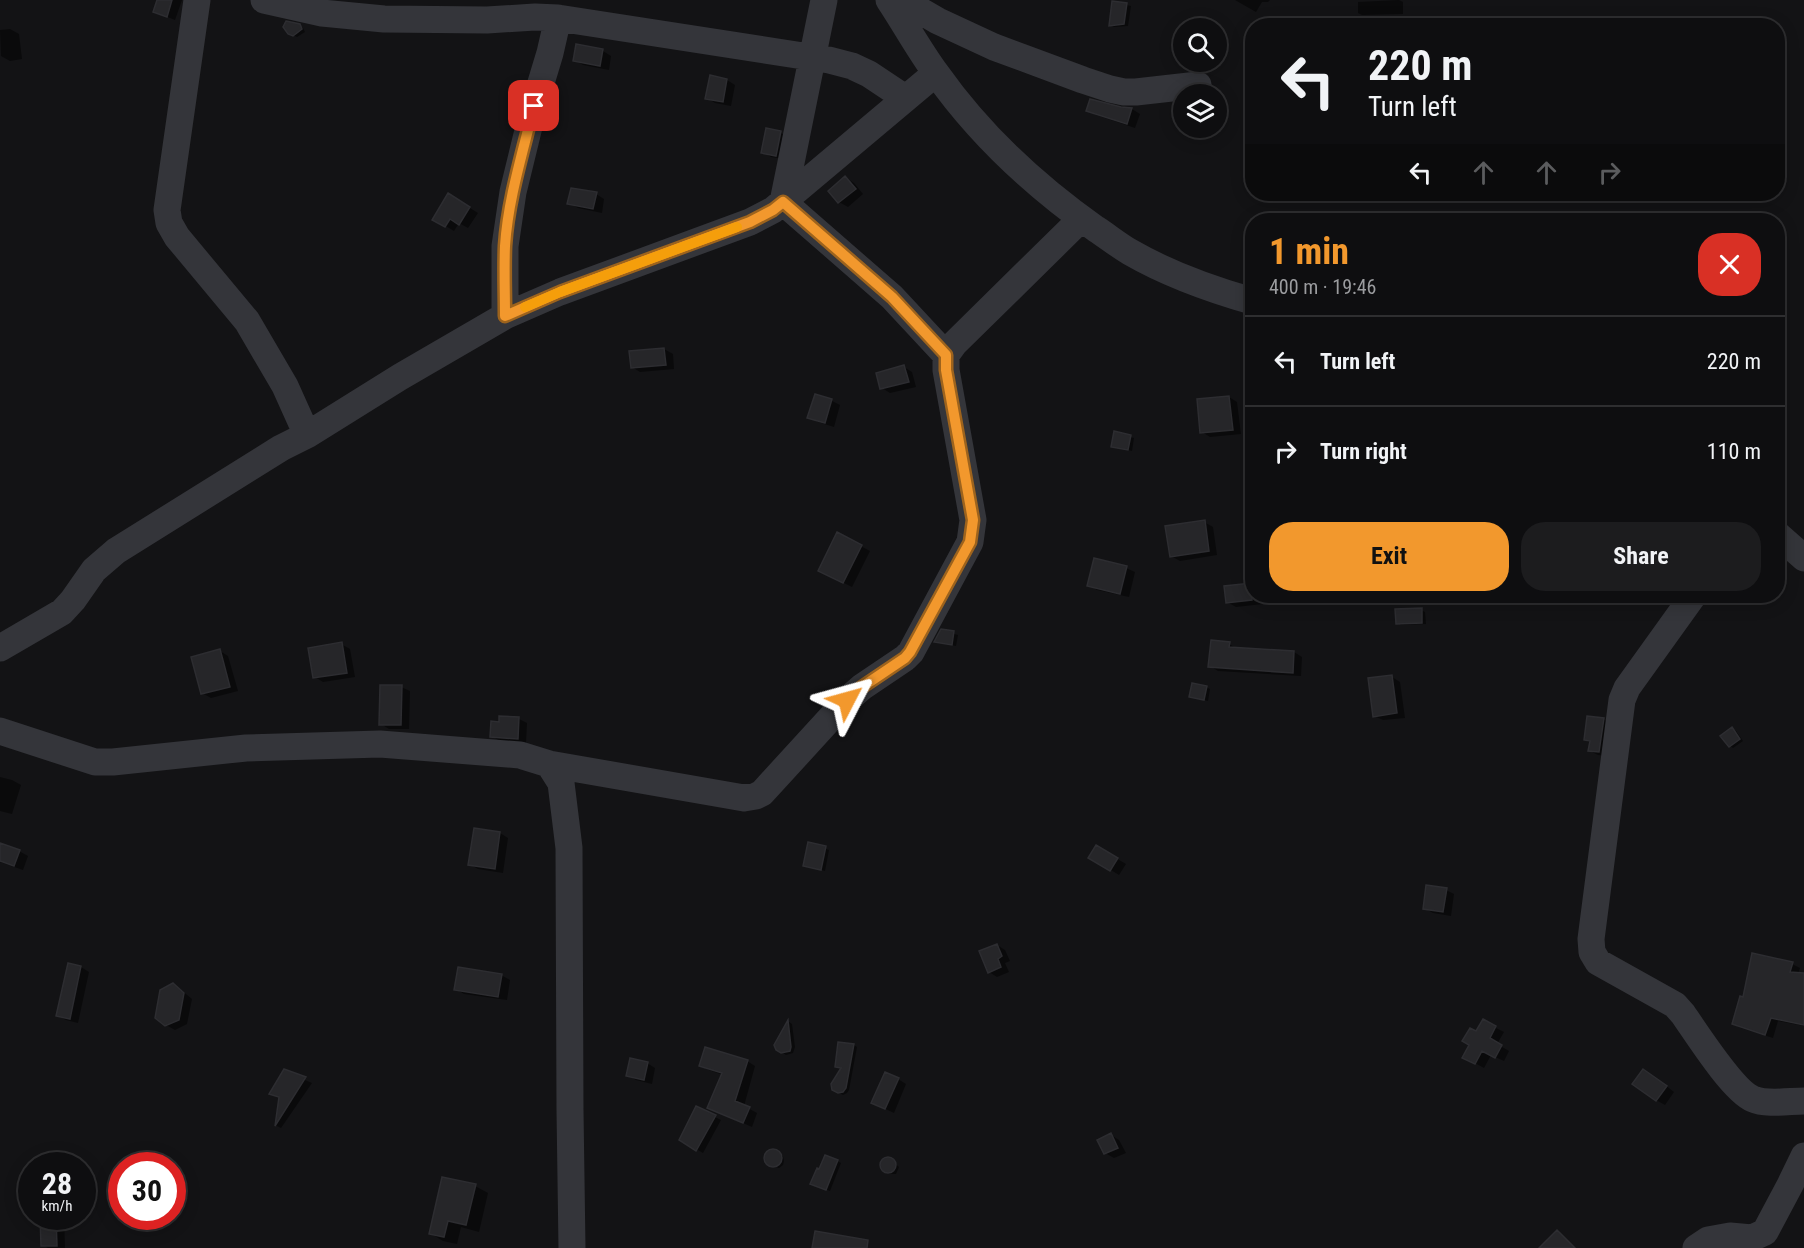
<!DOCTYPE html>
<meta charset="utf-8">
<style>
:root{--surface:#0e0e10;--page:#1c1c1e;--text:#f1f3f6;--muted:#9b9c9f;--line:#2e2e30;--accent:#f2982d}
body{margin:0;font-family:"Roboto Condensed",sans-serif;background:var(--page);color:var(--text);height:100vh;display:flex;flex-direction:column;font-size:22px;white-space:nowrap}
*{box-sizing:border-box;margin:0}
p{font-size:20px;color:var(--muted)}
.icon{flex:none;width:33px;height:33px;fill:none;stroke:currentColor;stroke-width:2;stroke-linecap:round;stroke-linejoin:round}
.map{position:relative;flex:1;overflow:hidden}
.side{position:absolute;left:1245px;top:213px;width:540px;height:390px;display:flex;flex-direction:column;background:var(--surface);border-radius:24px;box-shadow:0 3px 15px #0003,0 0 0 2px var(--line)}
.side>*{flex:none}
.hud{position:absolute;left:1245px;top:18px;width:540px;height:183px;border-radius:24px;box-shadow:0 3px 15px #0003,0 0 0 2px var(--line);background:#0e0e10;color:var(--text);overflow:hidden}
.controls{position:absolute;left:1173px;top:18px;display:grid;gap:12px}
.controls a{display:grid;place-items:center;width:54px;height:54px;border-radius:50%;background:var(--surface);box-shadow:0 3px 15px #0003,0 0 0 2px var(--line);font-size:30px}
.speed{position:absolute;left:18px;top:1152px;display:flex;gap:12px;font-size:30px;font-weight:700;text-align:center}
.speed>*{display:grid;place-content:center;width:78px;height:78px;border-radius:50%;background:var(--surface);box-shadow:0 3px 15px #0003,0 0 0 2px var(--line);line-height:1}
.speed small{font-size:15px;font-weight:400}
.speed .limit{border:9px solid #d22;background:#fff;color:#111}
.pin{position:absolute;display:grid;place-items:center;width:51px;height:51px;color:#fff;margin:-26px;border-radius:12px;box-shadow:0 3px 9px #0006}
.me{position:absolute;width:66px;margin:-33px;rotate:51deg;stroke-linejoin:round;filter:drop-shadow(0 0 4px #0008)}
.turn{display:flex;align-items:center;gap:21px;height:126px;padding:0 24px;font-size:27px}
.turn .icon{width:78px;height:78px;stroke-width:2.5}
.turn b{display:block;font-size:42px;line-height:51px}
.lanes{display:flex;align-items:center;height:57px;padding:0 24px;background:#0003;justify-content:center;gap:30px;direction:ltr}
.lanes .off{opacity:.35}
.round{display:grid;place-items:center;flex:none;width:63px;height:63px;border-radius:24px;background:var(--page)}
.summary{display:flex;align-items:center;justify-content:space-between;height:102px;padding:0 24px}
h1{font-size:36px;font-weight:700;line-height:45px;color:var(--accent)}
.button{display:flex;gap:12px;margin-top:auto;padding:12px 24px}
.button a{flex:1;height:69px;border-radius:24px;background:var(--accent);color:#111;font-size:24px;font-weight:700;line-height:69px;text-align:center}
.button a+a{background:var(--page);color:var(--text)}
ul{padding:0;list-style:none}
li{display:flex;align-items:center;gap:18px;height:90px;padding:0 24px;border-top:2px solid var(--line)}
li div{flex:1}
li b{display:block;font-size:22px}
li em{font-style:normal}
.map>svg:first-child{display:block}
</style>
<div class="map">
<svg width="1804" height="1248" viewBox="0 0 1804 1248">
<rect width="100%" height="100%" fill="#131315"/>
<path fill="#0007" d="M 159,0 L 182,0 L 175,20 L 155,12 Z
M 1235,0 L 1270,0 L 1268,2 L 1262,2 L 1256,12 Z
M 1399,0 L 1403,2 L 1403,14 L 1362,15 L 1358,13 L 1358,2 Z
M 1113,2 L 1131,6 L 1128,26 L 1114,27 L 1110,25 Z
M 299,26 L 303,28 L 305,32 L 297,37 L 293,35 Z
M 10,29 L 19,34 L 22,59 L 10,61 L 1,56 L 0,30 Z
M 578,46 L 603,51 L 611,56 L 609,70 L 583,65 L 575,60 Z
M 727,80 L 735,85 L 731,106 L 715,103 L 707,98 Z
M 1132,109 L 1140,114 L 1135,128 L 1096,115 L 1088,110 Z
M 767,130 L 781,133 L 789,138 L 785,159 L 771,157 L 763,152 Z
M 846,178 L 854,183 L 863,194 L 848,207 L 839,202 L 830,191 Z
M 596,194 L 604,199 L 602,213 L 578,208 L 569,203 Z
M 449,195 L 478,213 L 468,228 L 459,223 L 454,231 L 434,219 Z
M 664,349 L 673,354 L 674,369 L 640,372 L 632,367 Z
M 904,367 L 912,372 L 916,387 L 890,393 L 882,388 Z
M 816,395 L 832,401 L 840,405 L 834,427 L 818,422 L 809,417 Z
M 1229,397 L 1237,402 L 1241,434 L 1210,437 L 1202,432 Z
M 1115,433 L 1134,438 L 1132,451 L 1112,446 Z
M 1204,522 L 1213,527 L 1217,555 L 1180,561 L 1171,556 Z
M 838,534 L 870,551 L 852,587 L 828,575 Z
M 1126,568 L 1135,572 L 1129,597 L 1097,590 L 1089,585 Z
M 1252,584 L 1252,596 L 1271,596 L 1272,603 L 1236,607 L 1227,602 L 1225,587 Z
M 1491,596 L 1512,596 L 1502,603 Z
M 1421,610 L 1425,612 L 1426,624 L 1401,625 L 1398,623 Z
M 942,631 L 958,635 L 956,646 L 936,642 Z
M 341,644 L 350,649 L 355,677 L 323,682 L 315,677 Z
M 1229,644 L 1238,649 L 1294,652 L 1302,657 L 1301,676 L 1218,671 L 1210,666 Z
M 220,651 L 228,656 L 238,691 L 211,698 L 202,693 Z
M 1392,677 L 1400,682 L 1405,718 L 1383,720 L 1374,716 Z
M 401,687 L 410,691 L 409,729 L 389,729 L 381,724 Z
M 1206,687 L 1210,689 L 1208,701 L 1190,696 Z
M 501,717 L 519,719 L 527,723 L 526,743 L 500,741 L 491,736 L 500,723 Z
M 1603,719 L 1612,724 L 1608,756 L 1598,755 L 1590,751 L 1591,743 L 1585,740 Z
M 1732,729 L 1736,731 L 1743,741 L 1733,748 L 1730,746 Z
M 0,777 L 12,780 L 21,785 L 12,814 L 0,811 Z
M 500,833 L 508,838 L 503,873 L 478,869 L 469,864 Z
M 809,844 L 829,850 L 825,871 L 805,865 Z
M 0,845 L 19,851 L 28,856 L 23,870 L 0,862 Z
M 1097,847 L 1126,864 L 1119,875 L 1090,857 Z
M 1446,890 L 1454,894 L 1451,916 L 1433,913 L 1424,908 Z
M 997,945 L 1005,950 L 1010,961 L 1005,963 L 1009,972 L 997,977 L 989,972 Z
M 1792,964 L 1800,968 L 1798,974 L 1804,974 L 1804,1026 L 1778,1021 L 1773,1038 L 1741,1028 L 1733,1024 L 1744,999 Z
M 69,965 L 81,967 L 89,972 L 78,1023 L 66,1020 L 58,1016 Z
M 501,975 L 510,980 L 507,1000 L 464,994 L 456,989 Z
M 173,985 L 181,990 L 192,999 L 187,1024 L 175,1030 L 166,1025 Z
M 789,1022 L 792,1024 L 795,1047 L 793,1053 L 786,1055 L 777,1049 L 776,1045 Z
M 1484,1022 L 1504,1032 L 1497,1044 L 1509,1051 L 1504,1061 L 1491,1055 L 1484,1068 L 1464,1057 Z
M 854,1045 L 857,1047 L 849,1090 L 847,1093 L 843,1095 L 833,1089 L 843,1069 L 837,1067 Z
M 747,1061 L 755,1066 L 744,1106 L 757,1113 L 752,1127 L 709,1108 L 723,1075 L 709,1070 L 701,1066 Z
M 647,1063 L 655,1068 L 652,1084 L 636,1080 L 627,1075 Z
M 284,1071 L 312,1083 L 281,1128 L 275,1125 L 281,1098 L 271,1094 Z
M 1652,1075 L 1674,1092 L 1665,1105 L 1656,1100 Z
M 898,1079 L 906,1084 L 894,1113 L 873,1103 Z
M 715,1117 L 721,1120 L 703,1153 L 681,1140 Z
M 1111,1135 L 1119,1140 L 1126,1153 L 1114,1158 L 1105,1153 Z
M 772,1151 L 783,1156 L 784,1161 L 783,1165 L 779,1168 L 770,1165 L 765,1159 L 766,1155 Z
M 885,1159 L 890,1159 L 899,1167 L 896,1174 L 890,1174 L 882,1169 L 882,1162 Z
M 837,1161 L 841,1163 L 830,1191 L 815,1185 L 820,1171 Z
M 475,1186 L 488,1193 L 479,1232 L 461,1227 L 457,1244 L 443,1241 L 430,1233 Z
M 42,1216 L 64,1216 L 65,1248 L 48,1248 L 43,1245 Z"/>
<path fill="#262629" stroke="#2d2d31" stroke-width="1.5" d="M 157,0 L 172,0 L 167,17 L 153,12 Z
M 1112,1 L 1127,3 L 1124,24 L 1109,26 Z
M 286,21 L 300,24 L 302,29 L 293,36 L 288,34 L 283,27 Z
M 576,44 L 603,49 L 600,66 L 573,61 Z
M 710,75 L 727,79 L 723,102 L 705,99 Z
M 1090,99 L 1121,107 L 1132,108 L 1127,124 L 1086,111 Z
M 766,128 L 781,131 L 776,156 L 761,153 Z
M 845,176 L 856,189 L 838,203 L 828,191 Z
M 571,188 L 597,192 L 593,209 L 567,204 Z
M 448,193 L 470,207 L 459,225 L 450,219 L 445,227 L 432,220 Z
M 664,348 L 666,365 L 631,368 L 629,351 Z
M 904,365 L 909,382 L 880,389 L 876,373 Z
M 815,394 L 832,399 L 825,423 L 807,418 Z
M 1229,396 L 1233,430 L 1200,433 L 1197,399 Z
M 1114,431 L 1131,435 L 1128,450 L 1111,447 Z
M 1205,520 L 1209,551 L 1170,557 L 1165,526 Z
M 837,532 L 862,545 L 843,583 L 818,571 Z
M 1094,558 L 1127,566 L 1120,594 L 1087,586 Z
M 1252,583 L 1252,600 L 1226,603 L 1224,586 Z
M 1422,608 L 1422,623 L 1396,624 L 1395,609 Z
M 941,629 L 954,631 L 952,645 L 934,642 Z
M 1211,640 L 1230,642 L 1229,647 L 1294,651 L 1293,673 L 1208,667 Z
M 342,642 L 347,673 L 313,678 L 308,648 Z
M 220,649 L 230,687 L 201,694 L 191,657 Z
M 1392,675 L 1397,713 L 1373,717 L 1368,678 Z
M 1192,683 L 1207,686 L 1204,700 L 1189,697 Z
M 380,685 L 402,685 L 401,725 L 379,725 Z
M 499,716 L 519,717 L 518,739 L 490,737 L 491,721 L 499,722 Z
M 1587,716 L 1604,718 L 1599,752 L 1588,751 L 1590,741 L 1584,740 Z
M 1732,727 L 1740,739 L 1729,747 L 1720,736 Z
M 474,828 L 500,832 L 495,869 L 468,865 Z
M 808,842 L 826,846 L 821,870 L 803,866 Z
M 0,843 L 20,850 L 14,866 L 0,861 Z
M 1096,845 L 1118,858 L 1110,871 L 1088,858 Z
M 1426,885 L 1447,888 L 1443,912 L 1423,909 Z
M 997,944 L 1002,956 L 998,959 L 1001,967 L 988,973 L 979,951 Z
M 1752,953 L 1793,962 L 1790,972 L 1804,973 L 1804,1025 L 1771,1018 L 1765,1035 L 1732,1024 L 1740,996 L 1743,997 Z
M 68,963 L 81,966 L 70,1019 L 56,1016 Z
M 458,967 L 502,974 L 498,997 L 454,990 Z
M 173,983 L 184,993 L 179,1020 L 165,1026 L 155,1018 L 160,990 Z
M 1483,1019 L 1496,1026 L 1490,1038 L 1502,1045 L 1495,1058 L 1482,1051 L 1475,1064 L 1462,1058 L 1469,1045 L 1462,1041 L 1470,1028 L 1476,1031 Z
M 788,1020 L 791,1047 L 790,1051 L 781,1053 L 776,1050 L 774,1045 Z
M 838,1042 L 854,1044 L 846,1088 L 843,1092 L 838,1093 L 832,1090 L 831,1084 L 841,1068 L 835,1067 Z
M 705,1047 L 748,1060 L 735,1101 L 750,1107 L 743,1123 L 707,1108 L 722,1073 L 699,1066 Z
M 630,1058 L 648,1062 L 644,1080 L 626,1076 Z
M 284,1069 L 306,1077 L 275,1126 L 279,1097 L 269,1094 Z
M 1643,1069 L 1667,1086 L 1656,1101 L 1632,1084 Z
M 885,1072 L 899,1078 L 885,1109 L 871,1103 Z
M 696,1106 L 716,1115 L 696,1151 L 679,1140 Z
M 1111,1133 L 1118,1148 L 1104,1154 L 1097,1140 Z
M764 1158a9 9 0 1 1 18 0a9 9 0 1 1-18 0Z
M 825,1155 L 838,1160 L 826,1190 L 810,1184 L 817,1168 L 819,1169 Z
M880 1165a8 8 0 1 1 16 0a8 8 0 1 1-16 0Z
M 442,1177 L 476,1184 L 466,1225 L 448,1221 L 444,1237 L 429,1234 Z
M 40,1216 L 56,1216 L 57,1246 L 41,1246 Z
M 1557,1230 L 1575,1248 L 1539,1248 Z
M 815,1231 L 868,1240 L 867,1248 L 812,1248 Z"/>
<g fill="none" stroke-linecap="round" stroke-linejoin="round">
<path stroke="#34353a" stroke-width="27" d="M 197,0 L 167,210 L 169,223 L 177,237 L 247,321 L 285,386 L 307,435
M 264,0 L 322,13 L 384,19 L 487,20 L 535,17 L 558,18 L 829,60 L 852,66 L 869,74 L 905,98
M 889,0 C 905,24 919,50 936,73 C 979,134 1035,186 1096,229 C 1107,236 1118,245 1130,252 C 1168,274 1210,289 1252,301
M 902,0 L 938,21 L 994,47 L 1083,80 L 1110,89 L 1124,92 L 1136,92 L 1198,85
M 783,202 L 892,297 L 946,355
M 783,202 L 824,0
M 505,316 L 505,246 L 513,192 L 534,106 L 550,53 L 558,18
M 1778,535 L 1804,558
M 1693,596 L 1627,688 L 1622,700 L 1591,939 L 1592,952 L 1598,962 L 1675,1005 L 1683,1014 C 1697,1034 1733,1091 1753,1099 C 1766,1105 1790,1101 1804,1101
M 0,648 L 62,612 L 73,600 L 94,570 L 116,551 L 281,448 L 307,435 L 400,377 L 505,316 L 560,292 L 750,222 L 773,210 L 936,73
M 0,731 L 95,762 L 113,762 L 246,748 L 380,744 L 520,755 L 549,764 L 561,783 L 569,848 L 570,1110 L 572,1248
M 549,764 L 744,798 L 756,796 L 762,793 L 847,700 L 862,687 L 905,658 L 911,652 L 970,542 L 973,520 L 946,370 L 946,355 L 954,344 L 1081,219
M 1696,1248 L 1708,1240 L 1730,1236 L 1752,1238 L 1765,1232 L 1790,1185 L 1804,1156"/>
</g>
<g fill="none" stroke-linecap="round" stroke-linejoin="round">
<defs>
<path id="route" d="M 534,106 C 523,152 508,199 505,246 C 504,269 505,293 505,316 L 560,292 L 750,222 L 773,210 L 783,202 L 892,297 L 946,355 L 946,370 L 973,520 L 970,542 L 910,652 L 905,658 L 862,687 L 847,700"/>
</defs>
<use href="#route" stroke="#9d631d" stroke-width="15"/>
<use href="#route" stroke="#f2982d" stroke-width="10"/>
<path stroke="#f59e0b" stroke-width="10" d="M 525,307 L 560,292 L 737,227"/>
</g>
</svg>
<div class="controls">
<a><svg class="icon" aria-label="search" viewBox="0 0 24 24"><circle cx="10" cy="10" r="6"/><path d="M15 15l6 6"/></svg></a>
<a><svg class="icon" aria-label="layers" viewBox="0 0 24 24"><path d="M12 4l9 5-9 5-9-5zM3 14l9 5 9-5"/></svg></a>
</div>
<div class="speed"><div>28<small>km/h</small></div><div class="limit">30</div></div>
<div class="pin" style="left:534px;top:106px;background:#d93025"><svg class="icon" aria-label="arrive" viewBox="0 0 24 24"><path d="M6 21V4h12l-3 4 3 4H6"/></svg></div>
<svg class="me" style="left:847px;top:700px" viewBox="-20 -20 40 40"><path d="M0-17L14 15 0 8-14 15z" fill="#f2982d" stroke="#fff" stroke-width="4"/></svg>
<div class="hud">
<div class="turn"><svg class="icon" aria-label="left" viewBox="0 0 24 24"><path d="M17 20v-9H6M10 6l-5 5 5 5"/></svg><div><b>220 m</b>Turn left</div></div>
<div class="lanes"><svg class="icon" aria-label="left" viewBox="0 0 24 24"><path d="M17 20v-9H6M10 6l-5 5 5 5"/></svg><svg class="icon off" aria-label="ahead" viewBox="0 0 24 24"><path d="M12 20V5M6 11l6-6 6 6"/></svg><svg class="icon off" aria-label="ahead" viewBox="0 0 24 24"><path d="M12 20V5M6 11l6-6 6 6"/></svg><svg class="icon off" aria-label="right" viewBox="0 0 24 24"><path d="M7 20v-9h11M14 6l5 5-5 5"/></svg></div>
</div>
<section class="side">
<div class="summary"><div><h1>1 min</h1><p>400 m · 19:46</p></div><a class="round" style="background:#d93025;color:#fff"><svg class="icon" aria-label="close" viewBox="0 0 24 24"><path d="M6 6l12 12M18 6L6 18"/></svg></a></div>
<ul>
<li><svg class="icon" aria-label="left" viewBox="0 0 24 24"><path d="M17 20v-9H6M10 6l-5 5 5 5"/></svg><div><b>Turn left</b></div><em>220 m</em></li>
<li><svg class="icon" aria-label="right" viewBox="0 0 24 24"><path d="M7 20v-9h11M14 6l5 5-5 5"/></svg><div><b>Turn right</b></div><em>110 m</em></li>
</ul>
<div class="button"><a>Exit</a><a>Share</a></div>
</section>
</div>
